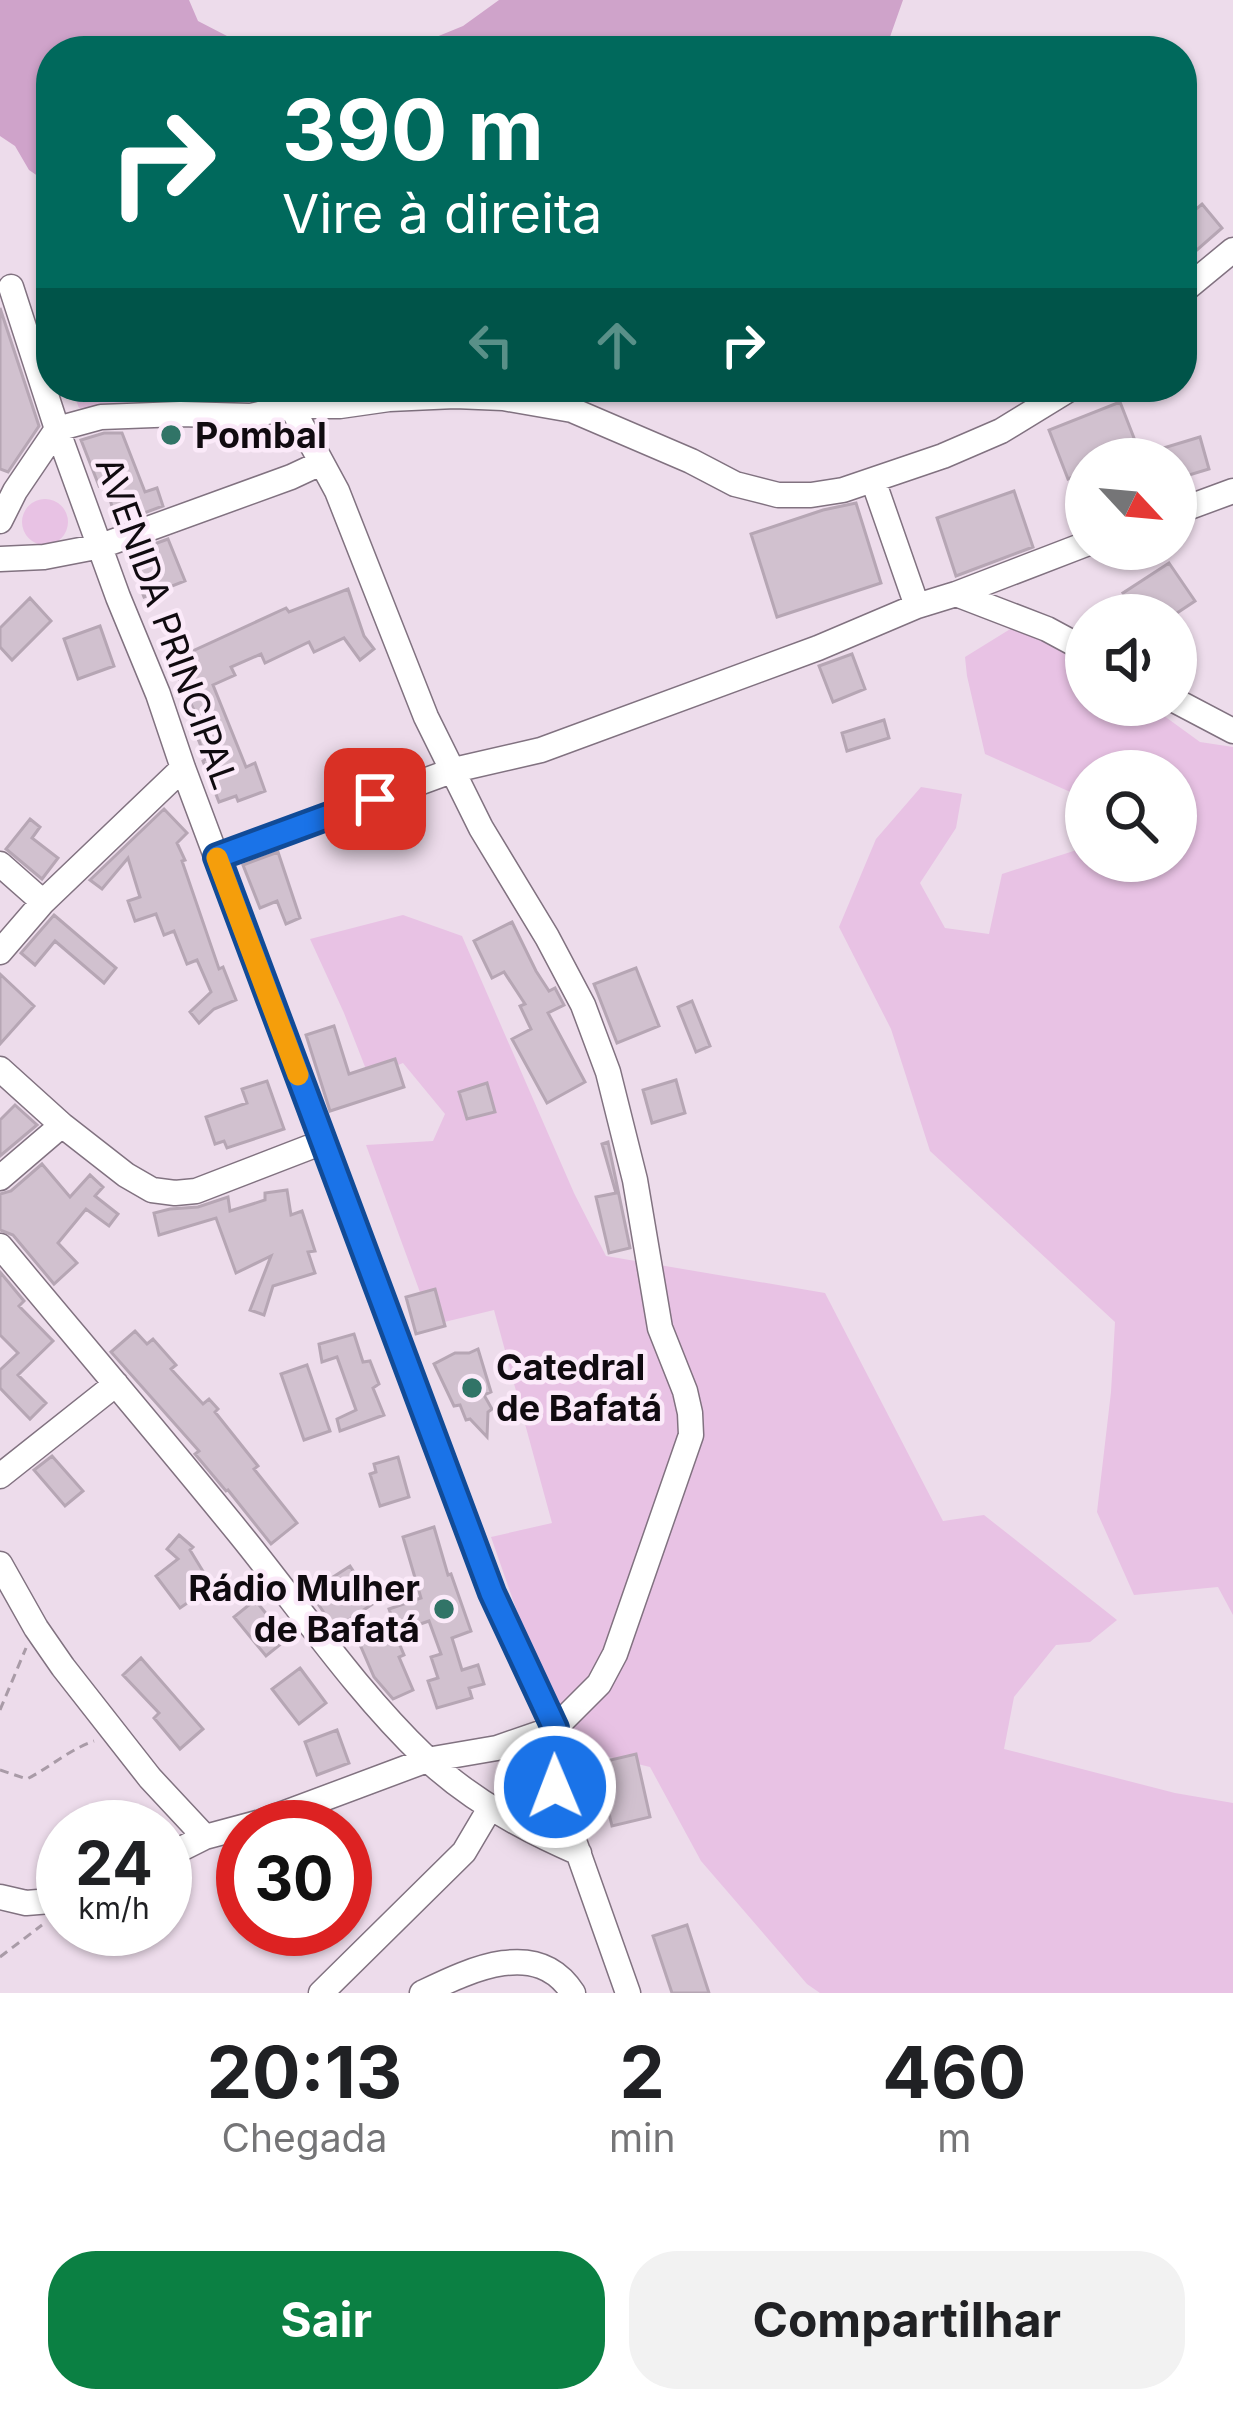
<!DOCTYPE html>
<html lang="pt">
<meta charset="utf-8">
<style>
:root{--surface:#fff;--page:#f2f2f2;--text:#202124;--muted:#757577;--accent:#0b8043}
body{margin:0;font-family:Inter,sans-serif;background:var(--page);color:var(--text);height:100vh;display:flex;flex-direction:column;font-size:45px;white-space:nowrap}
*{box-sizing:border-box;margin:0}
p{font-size:39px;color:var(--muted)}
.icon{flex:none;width:66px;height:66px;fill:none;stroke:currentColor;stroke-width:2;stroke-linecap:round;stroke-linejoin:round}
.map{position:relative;height:1993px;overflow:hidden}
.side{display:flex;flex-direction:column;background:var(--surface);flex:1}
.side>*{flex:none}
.banner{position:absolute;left:36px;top:36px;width:1161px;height:366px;border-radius:48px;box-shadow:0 3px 9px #0004;background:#00695c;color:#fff;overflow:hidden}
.needle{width:78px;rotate:116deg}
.buttons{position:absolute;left:1065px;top:438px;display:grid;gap:24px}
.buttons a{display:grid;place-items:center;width:132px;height:132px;border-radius:50%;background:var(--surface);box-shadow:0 3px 9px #0004;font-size:60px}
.speed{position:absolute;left:36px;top:1800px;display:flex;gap:24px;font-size:60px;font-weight:700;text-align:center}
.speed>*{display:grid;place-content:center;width:156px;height:156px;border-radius:50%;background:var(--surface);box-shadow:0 3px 9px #0004;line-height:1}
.speed small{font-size:30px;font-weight:400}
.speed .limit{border:18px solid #d22;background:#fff;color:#111}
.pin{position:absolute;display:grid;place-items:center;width:102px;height:102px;color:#fff;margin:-51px;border-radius:24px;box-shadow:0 6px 18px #0006}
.me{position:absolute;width:132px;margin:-66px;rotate:359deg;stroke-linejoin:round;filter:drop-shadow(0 0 9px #0008)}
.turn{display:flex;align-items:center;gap:42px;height:252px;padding:0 48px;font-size:54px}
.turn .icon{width:156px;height:156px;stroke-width:2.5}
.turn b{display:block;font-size:84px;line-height:102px}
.lanes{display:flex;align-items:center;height:114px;padding:0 48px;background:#0003;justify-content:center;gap:60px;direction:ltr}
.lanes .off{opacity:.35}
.eta{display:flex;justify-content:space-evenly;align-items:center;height:204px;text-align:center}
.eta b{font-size:72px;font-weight:700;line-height:84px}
.primary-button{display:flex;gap:24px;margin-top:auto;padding:24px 48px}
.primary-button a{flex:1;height:138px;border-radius:48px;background:var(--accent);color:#fff;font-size:48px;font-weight:700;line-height:138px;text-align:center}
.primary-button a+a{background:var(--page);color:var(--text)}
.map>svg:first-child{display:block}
</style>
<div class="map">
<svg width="1233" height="1993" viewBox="0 0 1233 1993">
<rect width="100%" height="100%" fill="#eddceb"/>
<path fill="#e8c2e4" d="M 71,387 L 167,387 L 167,402 L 79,408 Z
M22 522a23 23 0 1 1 46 0a23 23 0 1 1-46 0Z
M 1028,618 L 1086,660 L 1086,705 L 1149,705 L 1200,742 L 1233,747 L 1233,1615 L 1218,1587 L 1134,1595 L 1097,1512 L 1111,1392 L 1115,1322 L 930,1151 L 891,1029 L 839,927 L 876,839 L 921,787 L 962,794 L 956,828 L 920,883 L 945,928 L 989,934 L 1002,874 L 1086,847 L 1086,861 L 1176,861 L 1176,771 L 1086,771 L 1086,799 L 985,754 L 967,676 L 965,657 Z
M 403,915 L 462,936 L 574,1193 L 606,1256 L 825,1293 L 943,1521 L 984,1515 L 1117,1620 L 1090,1642 L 1056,1645 L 1014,1697 L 1004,1749 L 1175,1793 L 1233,1803 L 1233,1993 L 820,1993 L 807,1984 L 701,1861 L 650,1767 L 564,1746 L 491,1537 L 552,1523 L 494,1310 L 432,1325 L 366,1145 L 433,1141 L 445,1114 L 403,1063 L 369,1077 L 344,1013 L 310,939 Z"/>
<path fill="#cfa3ca" d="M 0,0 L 189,0 L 198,21 L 256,51 L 51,51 L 51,185 L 29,170 L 15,146 L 0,136 Z
M 499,0 L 903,0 L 885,51 L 402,51 L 463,26 Z"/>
<path fill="#d1c1cf" stroke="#b6a6b4" stroke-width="3" d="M 1202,204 L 1222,228 L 1182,263 L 1182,221 Z
M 0,308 L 39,426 L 8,472 L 0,469 Z
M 1120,402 L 1139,451 L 1119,459 L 1086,459 L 1086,472 L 1068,479 L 1049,430 Z
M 104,433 L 122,433 L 145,492 L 157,488 L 163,506 L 117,523 L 105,483 L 99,486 L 81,440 Z
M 1200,437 L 1209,469 L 1176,479 L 1176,459 L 1140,459 L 1140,455 Z
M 1014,491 L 1033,547 L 956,576 L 937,518 Z
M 856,503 L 881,583 L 777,617 L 751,534 L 823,510 Z
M 168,539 L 185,581 L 144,597 L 127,554 Z
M 1169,563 L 1195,601 L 1174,615 L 1106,615 L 1128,600 L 1123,593 Z
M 348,589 L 364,636 L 374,649 L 360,660 L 344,638 L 314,652 L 309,642 L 265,663 L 261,654 L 231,667 L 235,675 L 213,685 L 246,767 L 255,763 L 265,791 L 238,801 L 236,796 L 219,802 L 203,761 L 206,759 L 187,711 L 193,708 L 176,672 L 189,666 L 184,655 L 286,608 L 289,612 Z
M 30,598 L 51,621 L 12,660 L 0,647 L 0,628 Z
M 100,626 L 114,666 L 78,679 L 64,639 Z
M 852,654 L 865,689 L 833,702 L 819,666 Z
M 884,720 L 889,738 L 847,751 L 842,733 Z
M 164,809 L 187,833 L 177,843 L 185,860 L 182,861 L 219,969 L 223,967 L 236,1000 L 214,1009 L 199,1023 L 190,1012 L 211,992 L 197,960 L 187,964 L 174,931 L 164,935 L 156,914 L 135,921 L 128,901 L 140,897 L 128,858 L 102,889 L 90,880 Z
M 30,819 L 40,827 L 32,838 L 58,858 L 42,879 L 6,849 Z
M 278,852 L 300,918 L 286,924 L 277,901 L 260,908 L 243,865 Z
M 54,915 L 116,968 L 104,983 L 55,941 L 35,965 L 21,953 Z
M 512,922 L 536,971 L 549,991 L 555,988 L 564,1005 L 548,1013 L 585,1082 L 547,1103 L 512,1039 L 531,1029 L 520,1006 L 525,1004 L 504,972 L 492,978 L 474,941 Z
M 636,968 L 659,1026 L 617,1043 L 594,984 Z
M 0,974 L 34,1006 L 0,1044 Z
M 692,1001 L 710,1046 L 696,1052 L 678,1007 Z
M 334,1026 L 349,1074 L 395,1059 L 404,1087 L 330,1111 L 306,1035 Z
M 676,1080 L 685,1113 L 652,1123 L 643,1090 Z
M 267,1081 L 284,1129 L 227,1148 L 224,1141 L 215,1144 L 206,1117 L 247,1103 L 242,1089 Z
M 487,1083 L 495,1112 L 467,1119 L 459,1092 Z
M 15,1105 L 37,1125 L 0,1156 L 0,1120 Z
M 608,1142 L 630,1248 L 609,1253 L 596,1197 L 616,1193 L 602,1144 Z
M 42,1164 L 70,1197 L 90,1175 L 103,1187 L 95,1196 L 118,1214 L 109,1226 L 86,1209 L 58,1243 L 77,1263 L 54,1284 L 13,1235 L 0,1230 L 0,1194 L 11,1191 Z
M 287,1190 L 291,1215 L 302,1211 L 315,1251 L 308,1252 L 315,1273 L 273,1286 L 264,1315 L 250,1310 L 271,1256 L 236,1273 L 216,1218 L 159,1235 L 154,1213 L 170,1209 L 198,1207 L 228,1197 L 230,1211 L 265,1200 L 265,1193 Z
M 0,1272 L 24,1301 L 19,1306 L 53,1341 L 18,1375 L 46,1403 L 30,1419 L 0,1388 L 0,1370 L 18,1353 L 0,1335 Z
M 435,1289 L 445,1326 L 416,1334 L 406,1297 Z
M 135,1331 L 147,1344 L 153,1339 L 176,1365 L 171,1369 L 203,1404 L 209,1399 L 218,1409 L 215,1412 L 258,1466 L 254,1469 L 297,1523 L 271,1544 L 228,1490 L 226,1491 L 195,1454 L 199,1451 L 111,1352 Z
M 354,1334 L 363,1362 L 370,1361 L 379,1384 L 373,1388 L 384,1415 L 340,1431 L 337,1419 L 356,1410 L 337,1357 L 322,1362 L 319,1344 Z
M 478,1349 L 491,1392 L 484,1395 L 492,1409 L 488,1412 L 487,1437 L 470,1419 L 466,1420 L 460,1405 L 454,1406 L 434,1364 L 455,1353 L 469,1353 Z
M 307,1365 L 330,1431 L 304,1440 L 281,1374 Z
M 52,1456 L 83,1491 L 65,1506 L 34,1470 Z
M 398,1457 L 409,1497 L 380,1506 L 370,1474 L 376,1472 L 374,1464 Z
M 434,1527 L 448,1575 L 451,1574 L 471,1631 L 452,1638 L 462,1670 L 478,1665 L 484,1684 L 469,1688 L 472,1698 L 437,1708 L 428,1681 L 438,1678 L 431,1657 L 441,1654 L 429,1621 L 397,1632 L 389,1609 L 421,1598 L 403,1537 Z
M 179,1535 L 193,1547 L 190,1550 L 212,1586 L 180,1608 L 156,1576 L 178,1559 L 167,1549 Z
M 350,1566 L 374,1603 L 335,1629 L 310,1592 Z
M 255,1600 L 287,1639 L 266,1656 L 234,1617 Z
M 392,1626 L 404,1655 L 399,1657 L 413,1690 L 393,1699 L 374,1677 L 358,1640 Z
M 141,1658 L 203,1729 L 180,1749 L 154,1718 L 159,1713 L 123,1675 Z
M 300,1668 L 326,1703 L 299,1724 L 272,1689 Z
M 337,1730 L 349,1763 L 317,1775 L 305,1742 Z
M 636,1754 L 650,1817 L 612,1826 L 603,1788 L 591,1790 L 585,1766 Z
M 687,1925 L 709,1993 L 672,1993 L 653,1936 Z"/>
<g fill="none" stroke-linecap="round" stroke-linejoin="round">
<defs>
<path id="minor" d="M 11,287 L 57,429 L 118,597 L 158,694 L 183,768 L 492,1593 L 555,1728 L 555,1787 L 628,1993
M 1182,292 L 1233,250
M 873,480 L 917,606
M 1176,512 L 1233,491
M 0,521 L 15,491 L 57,429 L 101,417 L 180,414 L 251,416 L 291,406 L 340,406 L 389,399 L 455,396 L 503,398 L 572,410 L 691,461 L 735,484 L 778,495 L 811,495 L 843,490 L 943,456 L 1001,431 L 1073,387
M 0,559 L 44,557 L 101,546 L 291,477 L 321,463
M 956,594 L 1047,629 L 1086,650
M 1176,701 L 1233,731
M 217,857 L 454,770 L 541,750 L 818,648 L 917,606 L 956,594 L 1086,544
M 0,864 L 43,902
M 0,952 L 43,902 L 183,768
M 0,1069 L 62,1125 L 126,1175 L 152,1190 L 175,1193 L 196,1191 L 323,1142
M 0,1178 L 62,1125
M 0,1246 C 80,1342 161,1437 239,1533 C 300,1608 355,1690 425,1757 C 469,1799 523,1829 579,1853
M 0,1476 L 116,1384
M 0,1564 L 36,1628 L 63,1667 L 150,1778 L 205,1837
M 165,1857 L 205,1837 L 261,1822 L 427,1760 L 497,1748 L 555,1728 L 599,1684 L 615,1654 L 691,1435 L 690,1413 L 685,1391 L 660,1328 L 635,1180 L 608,1072 L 583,1005 L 547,937 L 481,828 L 426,717 L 337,491 L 291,406
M 0,1897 L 26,1903 L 63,1900
M 321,1993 L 464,1852 L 490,1808
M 422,1993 C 470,1970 537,1937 573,1993"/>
</defs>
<use href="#minor" stroke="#817280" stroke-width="27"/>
<path stroke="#a99ba7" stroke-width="3" stroke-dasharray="9 6" stroke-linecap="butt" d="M 0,1710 L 26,1648
M 0,1770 L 27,1779 C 50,1767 69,1750 94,1741
M 0,1957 L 42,1925"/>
<use href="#minor" stroke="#fff" stroke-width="24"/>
</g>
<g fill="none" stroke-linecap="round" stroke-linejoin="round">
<defs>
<path id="route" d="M 375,799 L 217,857 L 492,1593 L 555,1728 L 555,1787"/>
</defs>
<use href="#route" stroke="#114b97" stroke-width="30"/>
<use href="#route" stroke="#1a73e8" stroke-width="21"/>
<path stroke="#f59e0b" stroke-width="21" d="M 217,858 L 298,1075"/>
</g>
<g fill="#317467" stroke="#fbeaf9" stroke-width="4.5">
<circle cx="171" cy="435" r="12"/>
<circle cx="472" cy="1388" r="12"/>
<circle cx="444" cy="1609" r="12"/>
</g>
<g text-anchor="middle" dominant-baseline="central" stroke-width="9" stroke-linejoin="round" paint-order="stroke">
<g font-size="36" font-weight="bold" fill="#100b10" stroke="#fbeaf9" text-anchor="start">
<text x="195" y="435">Pombal</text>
<text x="496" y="1367">Catedral<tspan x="496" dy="41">de Bafatá</tspan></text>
<text x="420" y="1588" text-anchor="end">Rádio Mulher<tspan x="420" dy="41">de Bafatá</tspan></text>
</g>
<g font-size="36" fill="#100b10" stroke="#fbeaf9">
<text transform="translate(167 623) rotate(70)">AVENIDA PRINCIPAL</text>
</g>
</g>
</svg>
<div class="buttons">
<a><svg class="needle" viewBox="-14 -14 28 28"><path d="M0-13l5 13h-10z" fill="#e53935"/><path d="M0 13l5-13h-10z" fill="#757577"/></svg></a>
<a><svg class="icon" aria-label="sound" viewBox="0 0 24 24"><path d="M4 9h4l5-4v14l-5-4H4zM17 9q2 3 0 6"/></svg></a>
<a><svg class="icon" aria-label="search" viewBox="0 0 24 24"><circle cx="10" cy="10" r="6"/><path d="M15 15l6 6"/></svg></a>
</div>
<div class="speed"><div>24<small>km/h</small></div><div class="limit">30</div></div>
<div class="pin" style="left:375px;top:799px;background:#d93025"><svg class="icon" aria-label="arrive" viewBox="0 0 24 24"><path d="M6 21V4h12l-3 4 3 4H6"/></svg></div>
<svg class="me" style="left:555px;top:1787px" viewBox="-20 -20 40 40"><circle r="17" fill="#1a73e8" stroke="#fff" stroke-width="3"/><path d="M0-11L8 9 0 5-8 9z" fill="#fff"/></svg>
<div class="banner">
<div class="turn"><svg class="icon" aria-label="right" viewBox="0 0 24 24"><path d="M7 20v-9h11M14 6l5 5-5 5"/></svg><div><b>390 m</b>Vire à direita</div></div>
<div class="lanes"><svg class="icon off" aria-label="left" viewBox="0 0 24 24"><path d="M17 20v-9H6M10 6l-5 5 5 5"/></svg><svg class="icon off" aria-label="ahead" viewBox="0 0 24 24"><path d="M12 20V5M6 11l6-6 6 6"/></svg><svg class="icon" aria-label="right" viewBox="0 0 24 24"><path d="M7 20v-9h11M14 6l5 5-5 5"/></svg></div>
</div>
</div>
<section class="side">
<div class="eta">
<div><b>20:13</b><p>Chegada</p></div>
<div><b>2</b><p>min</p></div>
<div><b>460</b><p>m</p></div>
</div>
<div class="primary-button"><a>Sair</a><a>Compartilhar</a></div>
</section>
